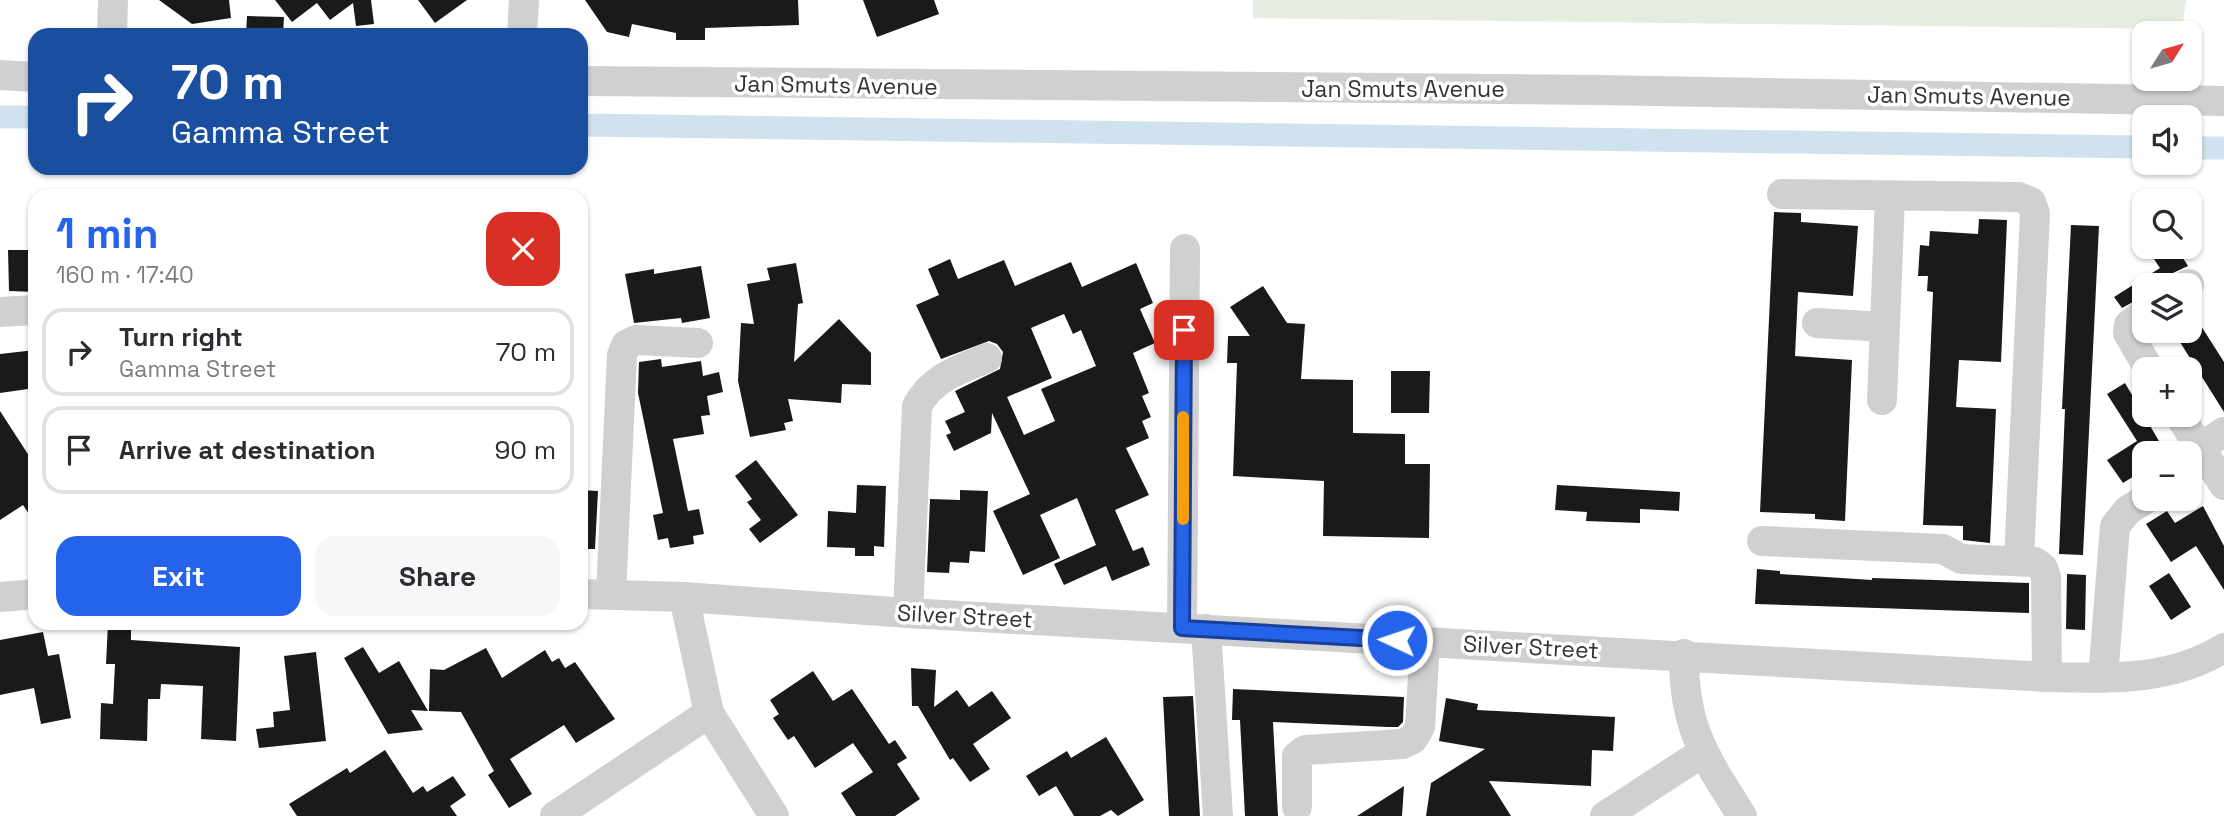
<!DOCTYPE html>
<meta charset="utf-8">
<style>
:root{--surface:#fff;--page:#f7f7f7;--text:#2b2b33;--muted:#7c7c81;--line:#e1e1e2;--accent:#2563eb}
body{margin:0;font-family:"Space Grotesk",sans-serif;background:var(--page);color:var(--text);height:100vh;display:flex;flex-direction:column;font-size:26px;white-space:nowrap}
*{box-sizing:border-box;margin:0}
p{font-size:23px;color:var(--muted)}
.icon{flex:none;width:38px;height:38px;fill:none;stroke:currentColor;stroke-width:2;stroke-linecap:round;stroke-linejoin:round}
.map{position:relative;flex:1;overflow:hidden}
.panel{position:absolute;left:28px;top:189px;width:560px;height:441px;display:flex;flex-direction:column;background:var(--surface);border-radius:21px;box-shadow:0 2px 5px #0004}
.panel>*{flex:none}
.guide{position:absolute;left:28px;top:28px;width:560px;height:147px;border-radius:21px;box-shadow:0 2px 5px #0004;background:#1a4fa0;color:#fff;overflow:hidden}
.needle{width:46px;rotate:53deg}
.controls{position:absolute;left:2132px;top:21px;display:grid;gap:14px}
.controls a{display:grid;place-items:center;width:70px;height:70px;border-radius:14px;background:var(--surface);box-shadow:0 2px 5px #0004;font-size:35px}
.pin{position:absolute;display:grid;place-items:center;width:60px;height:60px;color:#fff;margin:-30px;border-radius:14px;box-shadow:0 4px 10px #0006}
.me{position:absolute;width:77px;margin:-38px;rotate:273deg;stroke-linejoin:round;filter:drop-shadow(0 0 5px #0008)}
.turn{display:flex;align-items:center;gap:24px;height:147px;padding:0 28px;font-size:32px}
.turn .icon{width:91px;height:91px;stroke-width:2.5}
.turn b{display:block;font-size:49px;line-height:60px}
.round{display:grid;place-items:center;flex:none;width:74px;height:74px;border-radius:21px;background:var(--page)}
.headline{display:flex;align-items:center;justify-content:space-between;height:119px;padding:0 28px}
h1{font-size:42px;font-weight:800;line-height:52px;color:var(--accent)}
.action{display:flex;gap:14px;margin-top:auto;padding:14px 28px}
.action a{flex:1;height:80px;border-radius:21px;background:var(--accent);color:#fff;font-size:28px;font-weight:800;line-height:80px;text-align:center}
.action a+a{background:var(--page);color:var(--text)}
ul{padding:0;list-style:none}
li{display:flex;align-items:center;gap:21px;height:88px;margin:0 14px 10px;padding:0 14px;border:4px solid var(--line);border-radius:21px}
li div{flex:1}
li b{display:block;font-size:26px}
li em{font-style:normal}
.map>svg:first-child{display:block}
</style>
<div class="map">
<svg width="2224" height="816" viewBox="0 0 2224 816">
<rect width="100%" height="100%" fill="#fff"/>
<path fill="#e6ecdf" d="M 1253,0 L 2186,0 L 2182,29 L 1253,18 Z"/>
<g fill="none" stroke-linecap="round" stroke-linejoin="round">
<path stroke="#cfe2ee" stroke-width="23" d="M 0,117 L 35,117
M 581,125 L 2144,147
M 2189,148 L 2224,148"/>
</g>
<path fill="#1a1a1a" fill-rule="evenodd" d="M 159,0 L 229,0 L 231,18 L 192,24 Z
M 275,0 L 371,0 L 374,24 L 356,26 L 353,3 L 330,20 L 317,3 L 292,22 Z
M 418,0 L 467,0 L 435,23 Z
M 585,0 L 798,0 L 799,25 L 705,28 L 705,40 L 676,40 L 676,33 L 632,24 L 629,37 L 607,32 Z
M 863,0 L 934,0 L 939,14 L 877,37 Z
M 247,16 L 284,17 L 283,35 L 246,34 Z
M 1774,212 L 1801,213 L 1801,222 L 1858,226 L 1853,296 L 1798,292 L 1795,356 L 1852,360 L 1845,521 L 1815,519 L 1815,514 L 1760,512 Z
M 1979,219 L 2007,220 L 2001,362 L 1959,360 L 1956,407 L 1996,409 L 1990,543 L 1963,540 L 1963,526 L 1923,525 L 1933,292 L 1927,291 L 1928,276 L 1918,276 L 1920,245 L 1929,246 L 1930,231 L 1978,234 Z
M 2071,225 L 2099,226 L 2083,555 L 2059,554 L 2065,409 L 2062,409 Z
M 2146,247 L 2176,247 L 2188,266 L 2173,273 L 2169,285 L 2144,285 L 2144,296 L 2122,308 L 2114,297 L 2160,268 Z
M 8,250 L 35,250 L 35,292 L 9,291 Z
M 950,259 L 958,279 L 1004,260 L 1015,286 L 1071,262 L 1082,287 L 1136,263 L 1153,303 L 1140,309 L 1155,343 L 1133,353 L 1149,393 L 1142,396 L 1151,417 L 1142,421 L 1149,438 L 1126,448 L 1149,495 L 1115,510 L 1133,551 L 1143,547 L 1150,565 L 1112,581 L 1106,566 L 1064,585 L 1054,564 L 1096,545 L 1077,498 L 1040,515 L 1060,558 L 1023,575 L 993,511 L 1030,494 L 992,413 L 991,433 L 954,451 L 946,435 L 951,433 L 945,421 L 965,412 L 955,391 L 1000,369 L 1003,352 L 997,344 L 989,341 L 941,359 L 916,305 L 939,295 L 928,269 ZM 1064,314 L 1073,334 L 1081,330 L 1096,366 L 1041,389 L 1055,421 L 1024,435 L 1007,397 L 1052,378 L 1031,328 Z
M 796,263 L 803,303 L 798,304 L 794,362 L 839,319 L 871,353 L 871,385 L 842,384 L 841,403 L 788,399 L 793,421 L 784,423 L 786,430 L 750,437 L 738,381 L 741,323 L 754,324 L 747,284 L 770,280 L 767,268 Z
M 701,266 L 710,318 L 682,323 L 681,318 L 634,323 L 625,274 L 654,269 L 654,274 Z
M 1263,286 L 1287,323 L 1305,324 L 1301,379 L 1353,380 L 1353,433 L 1405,434 L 1405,464 L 1430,464 L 1429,538 L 1323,536 L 1324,481 L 1233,476 L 1237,363 L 1227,363 L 1228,336 L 1250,336 L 1230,307 Z
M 2189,307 L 2224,362 L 2224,412 L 2173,331 L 2189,331 Z
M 35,350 L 35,388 L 0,393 L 0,354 Z
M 661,359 L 662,367 L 701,361 L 703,376 L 719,372 L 723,392 L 707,396 L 710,415 L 701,416 L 704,434 L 673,439 L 688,511 L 699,509 L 704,534 L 693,536 L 694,544 L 670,548 L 668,538 L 658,540 L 653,515 L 663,513 L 638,393 L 639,362 Z
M 1391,371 L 1430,371 L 1429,413 L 1391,413 Z
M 2125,383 L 2166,453 L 2144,453 L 2144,470 L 2123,483 L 2107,460 L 2137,441 L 2107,394 Z
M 0,411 L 35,465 L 35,523 L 23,505 L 0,520 Z
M 756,460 L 798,515 L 760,543 L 749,529 L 761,520 L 747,502 L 752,499 L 735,476 Z
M 857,485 L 886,486 L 884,547 L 874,546 L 874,556 L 855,556 L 855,548 L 827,547 L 828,511 L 856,513 Z
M 1557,485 L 1680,492 L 1679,511 L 1640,509 L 1640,523 L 1586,521 L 1587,512 L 1555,510 Z
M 581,490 L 598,491 L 595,549 L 581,549 Z
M 960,490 L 988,491 L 985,552 L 970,551 L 969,563 L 950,562 L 949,573 L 927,572 L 930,499 L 960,500 Z
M 2203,506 L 2224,546 L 2224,590 L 2196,546 L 2171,562 L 2146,524 L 2167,511 L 2175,523 Z
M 1757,569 L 1780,571 L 1780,574 L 1872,580 L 1872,578 L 2029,583 L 2029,613 L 1755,604 Z
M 2169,573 L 2191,607 L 2171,620 L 2149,586 Z
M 2067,574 L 2086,575 L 2085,630 L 2066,629 Z
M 108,623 L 131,623 L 131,640 L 240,647 L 236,741 L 201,739 L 203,686 L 161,684 L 160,699 L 148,699 L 147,741 L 100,739 L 101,703 L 113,704 L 115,664 L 106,664 Z
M 43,632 L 48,656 L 59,654 L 71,718 L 41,724 L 34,688 L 0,695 L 0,640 Z
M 363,647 L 379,673 L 399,661 L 428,711 L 411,710 L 423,730 L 388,734 L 344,658 Z
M 486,648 L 502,678 L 545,650 L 552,662 L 559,658 L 565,668 L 575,662 L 615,719 L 576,743 L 564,725 L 510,759 L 532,794 L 509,808 L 488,775 L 494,771 L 461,712 L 429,711 L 430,669 L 444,670 Z
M 316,652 L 326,741 L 259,748 L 256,729 L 274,727 L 273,712 L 290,710 L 284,656 Z
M 911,668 L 936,670 L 934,707 L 957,690 L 969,707 L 992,691 L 1011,718 L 973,744 L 990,769 L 970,782 L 953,758 L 950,760 L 918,706 L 912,706 Z
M 813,671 L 833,701 L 852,689 L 889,744 L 895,740 L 907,758 L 897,764 L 920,799 L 895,816 L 856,816 L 841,793 L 873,772 L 853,743 L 815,768 L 794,736 L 788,740 L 773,718 L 779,714 L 770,700 Z
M 1233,689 L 1404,697 L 1403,722 L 1398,727 L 1388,727 L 1273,722 L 1278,816 L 1245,816 L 1240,720 L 1232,720 Z
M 1193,696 L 1200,816 L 1169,816 L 1163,697 Z
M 1446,698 L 1478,704 L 1477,710 L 1615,717 L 1613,751 L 1592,750 L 1591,786 L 1489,781 L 1511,816 L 1426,816 L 1431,783 L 1485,749 L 1439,741 Z
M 1106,737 L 1144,800 L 1118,816 L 1111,810 L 1100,816 L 1074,816 L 1056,786 L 1039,796 L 1026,776 L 1067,751 L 1071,758 Z
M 385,750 L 413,793 L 423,786 L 427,792 L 453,776 L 466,795 L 450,806 L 457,816 L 297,816 L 289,804 L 347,768 L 350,773 Z
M 1404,786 L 1402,816 L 1357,816 L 1390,795 Z"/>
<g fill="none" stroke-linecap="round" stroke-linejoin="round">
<path stroke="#d0d0d0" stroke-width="30" d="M 112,35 L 113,0
M 522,35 L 524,0
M 0,75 L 35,77
M 581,81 L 1599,90 L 2224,101
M 1782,194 L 2019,197 L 2031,202 L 2035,213 L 2019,560
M 2186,285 L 2189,284
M 0,312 L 35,310
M 2144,313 L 2129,325 L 2128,333 L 2149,369
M 1817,323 L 1885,327
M 1882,400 L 1890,198
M 2179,415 L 2224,485
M 2200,447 L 2224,432
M 1762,541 L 1943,549 L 1961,559 L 2035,562 L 2043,568 L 2046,577 L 2047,677
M 581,594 L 684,597 L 908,613 L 2047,677 C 2111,678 2168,682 2224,648
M 611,594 L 622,355 L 626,345 L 636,340 L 698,343
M 0,597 L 35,594
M 684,597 L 709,713 L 774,816
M 908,613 L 917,406 C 933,377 958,370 987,358
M 1182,628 L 1185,249
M 1206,629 L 1218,816
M 1684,654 C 1683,726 1705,758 1742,816
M 2103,678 L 2115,526 L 2128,510 L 2146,499
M 1297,807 L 1297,756 L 1305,750 L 1402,744 L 1413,739 L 1420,727 L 1425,642
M 555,816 L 709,713
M 1605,816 L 1702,753"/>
</g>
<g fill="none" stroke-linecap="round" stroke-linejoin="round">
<defs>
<path id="route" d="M 1184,330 L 1182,628 L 1397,640"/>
</defs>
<use href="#route" stroke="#184099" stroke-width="18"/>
<use href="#route" stroke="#2563eb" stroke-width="12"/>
<path stroke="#f59e0b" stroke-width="12" d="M 1183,519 L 1183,417"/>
</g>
<g text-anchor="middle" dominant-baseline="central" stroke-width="7" stroke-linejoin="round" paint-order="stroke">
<g font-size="23" fill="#333" stroke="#fff">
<text transform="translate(836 85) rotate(1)">Jan Smuts Avenue</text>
<text x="1403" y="89">Jan Smuts Avenue</text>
<text transform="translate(1969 96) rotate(1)">Jan Smuts Avenue</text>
<text transform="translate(965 616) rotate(3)">Silver Street</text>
<text transform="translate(1531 647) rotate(3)">Silver Street</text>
</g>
</g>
</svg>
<div class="controls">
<a><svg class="needle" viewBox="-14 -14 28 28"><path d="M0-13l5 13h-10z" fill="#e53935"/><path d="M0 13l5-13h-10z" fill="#7c7c81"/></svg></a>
<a><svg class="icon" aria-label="sound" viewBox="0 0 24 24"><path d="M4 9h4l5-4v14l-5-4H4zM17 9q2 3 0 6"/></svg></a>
<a><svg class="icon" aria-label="search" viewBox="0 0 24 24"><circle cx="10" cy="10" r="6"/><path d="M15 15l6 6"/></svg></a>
<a><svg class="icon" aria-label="layers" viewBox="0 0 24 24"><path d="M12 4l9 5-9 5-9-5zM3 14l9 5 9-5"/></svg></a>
<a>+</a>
<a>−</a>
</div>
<div class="pin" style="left:1184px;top:330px;background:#d93025"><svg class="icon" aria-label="arrive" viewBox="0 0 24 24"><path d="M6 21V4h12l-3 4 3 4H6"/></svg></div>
<svg class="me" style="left:1397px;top:640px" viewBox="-20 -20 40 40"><circle r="17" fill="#2563eb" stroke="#fff" stroke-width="3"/><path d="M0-11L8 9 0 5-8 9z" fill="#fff"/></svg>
<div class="guide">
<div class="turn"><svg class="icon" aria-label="right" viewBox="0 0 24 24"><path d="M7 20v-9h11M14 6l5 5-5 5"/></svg><div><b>70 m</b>Gamma Street</div></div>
</div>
<section class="panel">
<div class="headline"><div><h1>1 min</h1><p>160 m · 17:40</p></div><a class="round" style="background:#d93025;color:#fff"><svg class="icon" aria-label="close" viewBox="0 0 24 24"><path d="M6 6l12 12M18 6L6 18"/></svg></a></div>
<ul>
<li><svg class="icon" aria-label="right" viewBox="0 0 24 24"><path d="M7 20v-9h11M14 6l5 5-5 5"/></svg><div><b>Turn right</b><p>Gamma Street</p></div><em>70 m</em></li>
<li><svg class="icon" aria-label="arrive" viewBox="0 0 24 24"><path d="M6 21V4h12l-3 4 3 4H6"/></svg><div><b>Arrive at destination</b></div><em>90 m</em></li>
</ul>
<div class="action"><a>Exit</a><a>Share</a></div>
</section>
</div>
